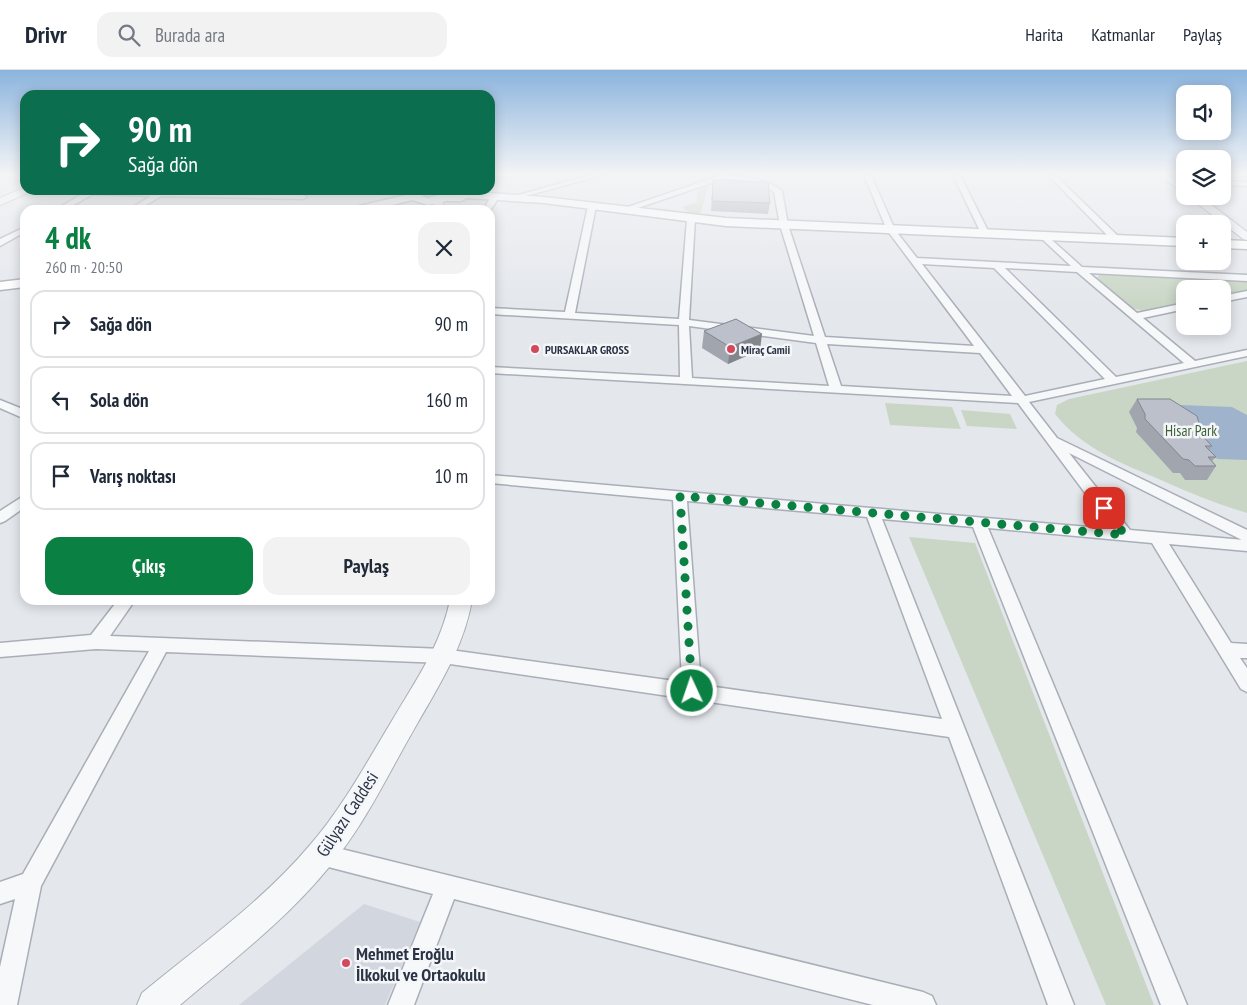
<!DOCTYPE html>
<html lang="tr">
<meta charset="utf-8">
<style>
:root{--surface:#fff;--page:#f2f2f3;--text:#1f2937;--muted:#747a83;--line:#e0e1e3;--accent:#0b8043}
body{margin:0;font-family:"PT Sans Narrow",sans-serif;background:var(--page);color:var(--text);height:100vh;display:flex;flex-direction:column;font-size:19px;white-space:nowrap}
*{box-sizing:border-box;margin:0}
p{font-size:16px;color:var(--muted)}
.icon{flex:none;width:28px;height:28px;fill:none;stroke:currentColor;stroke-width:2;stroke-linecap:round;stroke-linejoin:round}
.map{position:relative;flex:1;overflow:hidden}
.side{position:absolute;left:20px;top:135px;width:475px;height:400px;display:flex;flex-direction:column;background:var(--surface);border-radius:15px;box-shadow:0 2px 12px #0003}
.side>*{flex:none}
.top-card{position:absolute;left:20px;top:20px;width:475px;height:105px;border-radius:15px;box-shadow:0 2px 12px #0003;background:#0b6e4f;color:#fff;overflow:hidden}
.fabs{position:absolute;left:1176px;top:15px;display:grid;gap:10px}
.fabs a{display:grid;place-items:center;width:55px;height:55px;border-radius:10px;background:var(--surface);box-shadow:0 2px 12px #0003;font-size:25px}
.pin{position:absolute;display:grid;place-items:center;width:42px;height:42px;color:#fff;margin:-21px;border-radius:10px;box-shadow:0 2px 8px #0006}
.me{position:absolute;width:55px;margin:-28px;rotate:357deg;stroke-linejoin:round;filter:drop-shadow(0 0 4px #0008)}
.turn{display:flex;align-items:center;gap:18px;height:105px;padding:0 25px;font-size:22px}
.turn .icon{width:65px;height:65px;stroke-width:2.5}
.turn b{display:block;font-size:35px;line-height:42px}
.round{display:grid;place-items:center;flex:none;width:52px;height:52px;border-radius:15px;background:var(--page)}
.headline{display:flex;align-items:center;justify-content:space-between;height:85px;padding:0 25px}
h1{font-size:30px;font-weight:800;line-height:38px;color:var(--accent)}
.primary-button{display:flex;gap:10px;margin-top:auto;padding:10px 25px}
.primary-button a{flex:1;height:58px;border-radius:15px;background:var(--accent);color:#fff;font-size:20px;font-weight:800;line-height:58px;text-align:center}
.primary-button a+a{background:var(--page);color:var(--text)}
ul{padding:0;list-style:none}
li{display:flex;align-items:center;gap:15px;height:68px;margin:0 10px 8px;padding:0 15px;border:2px solid var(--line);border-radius:15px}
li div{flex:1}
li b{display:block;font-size:19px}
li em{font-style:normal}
header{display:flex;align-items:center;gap:30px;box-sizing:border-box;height:70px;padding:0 25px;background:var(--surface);border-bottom:1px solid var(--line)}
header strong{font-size:24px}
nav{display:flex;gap:28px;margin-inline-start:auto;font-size:18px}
.search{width:350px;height:45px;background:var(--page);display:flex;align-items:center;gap:12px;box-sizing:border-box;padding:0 18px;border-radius:15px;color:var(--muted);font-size:19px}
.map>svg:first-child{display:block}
</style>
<header>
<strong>Drivr</strong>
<div class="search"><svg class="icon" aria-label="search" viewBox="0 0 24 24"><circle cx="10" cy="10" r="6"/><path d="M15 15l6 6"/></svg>Burada ara</div>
<nav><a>Harita</a><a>Katmanlar</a><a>Paylaş</a></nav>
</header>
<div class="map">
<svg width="1247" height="935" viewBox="0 0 1247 935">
<rect width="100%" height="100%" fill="#e4e7ec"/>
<path fill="#d2d6de" d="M 364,834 L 420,852 L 385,935 L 239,935 Z"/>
<path fill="#c9d6c5" d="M 704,117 L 708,117 L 700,145 L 689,143 L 682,137 L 697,132 L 697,123 Z
M 1100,204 L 1247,211 L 1247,221 L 1223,226 L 1222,219 L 1185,219 L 1185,233 L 1143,241 L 1128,237 L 1096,209 Z
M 1247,291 L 1247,443 C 1217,434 1190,423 1161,410 C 1121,393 1083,379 1055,344 L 1057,335 L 1069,329 Z
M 885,333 L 952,337 L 961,359 L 890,355 Z
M 961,340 L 1010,344 L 1017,359 L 967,356 Z
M 909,467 L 975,473 L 1154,935 L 1106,935 Z"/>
<path fill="#9fb4cc" d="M 1181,335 L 1232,337 L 1247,345 L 1247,390 L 1218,389 L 1200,381 L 1171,339 Z"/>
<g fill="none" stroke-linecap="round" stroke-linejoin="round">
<defs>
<path id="minor" d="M 591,105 L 602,105 L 515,129 L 511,127 Z
M 722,105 C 739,105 768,109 782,121 L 788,155 L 825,267 L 974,276 L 887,160 L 864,105 L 871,105 L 895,160 L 917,188 L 1071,196 L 1041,168 L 1040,166 L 1044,163 L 1082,197 L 1247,205 L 1247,211 L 1089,203 L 1137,243 L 1185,233 L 1185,239 L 1143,248 L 1195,291 L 1247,280 L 1247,286 L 1029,332 L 1057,368 L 1247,460 L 1247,481 L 1169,474 L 1231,573 L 1247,574 L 1247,588 L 1240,588 L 1247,598 L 1247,622 L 1241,619 L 1152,473 L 988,458 L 1187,935 L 1161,935 L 973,457 L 882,449 L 1074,935 L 1048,935 L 949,667 L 443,593 L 166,582 L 41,816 L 17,935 L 0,935 L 0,897 L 15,829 L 0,834 L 0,812 L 23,804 L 149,581 L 96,579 L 0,587 L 0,573 L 91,565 L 118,530 L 135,530 L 110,566 L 443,579 L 682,612 L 673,430 L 490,413 L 490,405 L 1112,459 L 1018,333 L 490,303 L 490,297 L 680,307 L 679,255 L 490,244 L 490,238 L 565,242 L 588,136 L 592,134 L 596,136 L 575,243 L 679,249 L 687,149 L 691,147 L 695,149 L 689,250 L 814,266 L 780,155 L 774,122 L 765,117 L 726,108 L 626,142 L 619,140 ZM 922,194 L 994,198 L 1105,309 L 1025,326 ZM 1005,198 L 1077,202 L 1184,293 L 1116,307 ZM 689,256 L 816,273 L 829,316 L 692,308 ZM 827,274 L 980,283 L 1012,326 L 841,316 ZM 1069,383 L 1242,470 L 1244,470 L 1130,460 ZM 687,431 L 867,447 L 942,649 L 701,615 Z
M 953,105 L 960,105 L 989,163 L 988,165 L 981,163 Z
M 1048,105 L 1055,105 L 1118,166 L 1118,170 L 1112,170 Z
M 1168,108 L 1185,109 L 1185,113 L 1168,112 Z
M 1222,111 L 1247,112 L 1247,116 L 1222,115 Z
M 89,120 L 303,125 L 307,127 L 303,129 L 161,126 L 138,140 L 128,140 L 151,126 L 93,124 L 65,140 L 55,140 Z
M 492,125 L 499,127 L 490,141 L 483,140 Z
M 25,157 L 25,162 L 0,176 L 0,169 Z
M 1247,221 L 1247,227 L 1222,232 L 1222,226 Z
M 0,330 L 25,340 L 25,349 L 0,338 Z
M 25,425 L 25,437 L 5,451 L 0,453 L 0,441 Z
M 321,774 L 923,922 L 932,926 L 936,935 L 873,935 L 454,829 L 414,935 L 388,935 L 433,824 L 313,793 L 310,785 L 313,777 Z"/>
<path id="tertiary" d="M 1159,105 L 1170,105 L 1185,116 L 1185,124 Z
M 25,117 L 25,120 L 31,120 L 30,122 L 0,135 L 0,128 Z
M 440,126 L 445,129 L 443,133 L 445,140 L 435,140 L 433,133 L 436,127 Z
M 1188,126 L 1200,126 L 1247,162 L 1247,170 L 1243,169 Z
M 450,530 L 472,530 C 464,576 440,614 417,654 C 389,702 366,753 330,796 C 287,849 232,891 180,935 L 137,935 L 142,923 C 199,876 262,832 310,775 C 343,737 367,692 393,649 C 416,610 441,575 450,530 Z"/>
<path id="secondary" d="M 416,120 L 451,120 L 544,127 L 726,148 L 1185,168 L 1185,176 L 726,156 L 544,133 L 467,128 L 461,131 L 445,131 L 428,135 L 412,130 L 373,140 L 353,140 L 355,137 L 410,124 ZM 430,123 L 439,125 L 428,128 L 421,126 Z
M 1222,170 L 1247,171 L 1247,179 L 1222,178 Z
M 25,209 L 25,217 L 0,220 L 0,212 Z"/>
</defs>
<use href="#minor" stroke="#a9aeb7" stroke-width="3"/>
<use href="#tertiary" stroke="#a9aeb7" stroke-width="2"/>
<use href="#secondary" stroke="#a9aeb7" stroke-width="3"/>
<use href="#minor" fill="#f7f8fa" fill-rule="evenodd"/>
<use href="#tertiary" fill="#f7f8fa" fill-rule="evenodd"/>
<use href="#secondary" fill="#fff" fill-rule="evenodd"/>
</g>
<path fill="#a1a5ae" d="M 713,110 L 770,133 L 768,144 L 711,141 Z
M 704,261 L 760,280 L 728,294 L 702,278 Z
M 1137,329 L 1199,353 L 1196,359 L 1212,376 L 1209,380 L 1216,387 L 1212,391 L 1216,396 L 1207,410 L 1185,410 L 1180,403 L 1173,403 L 1136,362 L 1137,358 L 1129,342 Z"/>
<path fill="#83868d" d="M 762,264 L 760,280 L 728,294 L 730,277 Z"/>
<path fill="#bbc0ca" stroke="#83868d" d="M 713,110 L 768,112 L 770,133 L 712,131 Z
M 736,249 L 762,264 L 730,277 L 704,261 Z
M 1137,329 L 1170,329 L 1197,346 L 1199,353 L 1195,358 L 1212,376 L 1205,376 L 1216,387 L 1208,387 L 1216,396 L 1195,396 L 1189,390 L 1183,389 L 1145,349 L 1145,344 Z"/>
<linearGradient id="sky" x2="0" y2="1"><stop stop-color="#8bb4dd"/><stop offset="0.44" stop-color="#f3f4f6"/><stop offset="1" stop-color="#f3f4f6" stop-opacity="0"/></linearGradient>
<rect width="1247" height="236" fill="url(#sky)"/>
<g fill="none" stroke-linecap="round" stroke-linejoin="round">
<path stroke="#0b8043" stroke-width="9" stroke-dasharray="0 16.2" d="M 692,621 L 680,426 L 1125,465 L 1104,438"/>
</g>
<g fill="#d1495b" stroke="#f4f6f9" stroke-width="2">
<circle cx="535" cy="279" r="5"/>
<circle cx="731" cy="279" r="5"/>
<circle cx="346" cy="893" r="5"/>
</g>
<g text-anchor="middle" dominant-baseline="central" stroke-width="5" stroke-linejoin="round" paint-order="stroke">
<g font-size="12" font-weight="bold" fill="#2b3445" stroke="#f4f6f9" text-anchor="start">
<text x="545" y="279">PURSAKLAR GROSS</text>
<text x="741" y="279">Miraç Camii</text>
</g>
<g font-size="15" fill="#3f6138" stroke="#f4f6f9">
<text x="1191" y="360">Hisar Park</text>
</g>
<g font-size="18" fill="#2b3445" stroke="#f4f6f9">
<text transform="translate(347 744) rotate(-57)">Gülyazı Caddesi</text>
</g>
<g font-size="18" font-weight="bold" fill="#2b3445" stroke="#f4f6f9" text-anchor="start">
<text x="356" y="883">Mehmet Eroğlu<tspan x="356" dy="21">İlkokul ve Ortaokulu</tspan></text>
</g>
</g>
</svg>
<div class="fabs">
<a><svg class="icon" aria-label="sound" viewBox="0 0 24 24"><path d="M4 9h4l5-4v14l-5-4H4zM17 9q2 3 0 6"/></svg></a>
<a><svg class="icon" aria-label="layers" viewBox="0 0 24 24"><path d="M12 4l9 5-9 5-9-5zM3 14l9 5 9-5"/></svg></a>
<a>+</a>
<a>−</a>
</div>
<div class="pin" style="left:1104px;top:438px;background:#d93025"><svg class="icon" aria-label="arrive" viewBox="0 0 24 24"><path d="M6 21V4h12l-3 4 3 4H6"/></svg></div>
<svg class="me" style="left:692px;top:621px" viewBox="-20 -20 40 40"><circle r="17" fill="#0b8043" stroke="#fff" stroke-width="3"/><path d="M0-11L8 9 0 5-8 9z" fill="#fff"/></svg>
<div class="top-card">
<div class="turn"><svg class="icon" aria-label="right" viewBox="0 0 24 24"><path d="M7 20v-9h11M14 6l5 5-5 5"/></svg><div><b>90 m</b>Sağa dön</div></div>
</div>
<section class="side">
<div class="headline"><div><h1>4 dk</h1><p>260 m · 20:50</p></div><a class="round"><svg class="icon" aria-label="close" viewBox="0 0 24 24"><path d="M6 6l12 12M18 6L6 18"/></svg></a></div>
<ul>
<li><svg class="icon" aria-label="right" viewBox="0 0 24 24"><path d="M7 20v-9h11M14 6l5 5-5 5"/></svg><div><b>Sağa dön</b></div><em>90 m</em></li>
<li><svg class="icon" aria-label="left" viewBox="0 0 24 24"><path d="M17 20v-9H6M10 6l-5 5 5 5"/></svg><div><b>Sola dön</b></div><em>160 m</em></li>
<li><svg class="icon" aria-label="arrive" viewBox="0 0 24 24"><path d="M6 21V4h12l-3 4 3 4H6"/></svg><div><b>Varış noktası</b></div><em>10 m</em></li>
</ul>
<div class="primary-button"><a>Çıkış</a><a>Paylaş</a></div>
</section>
</div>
